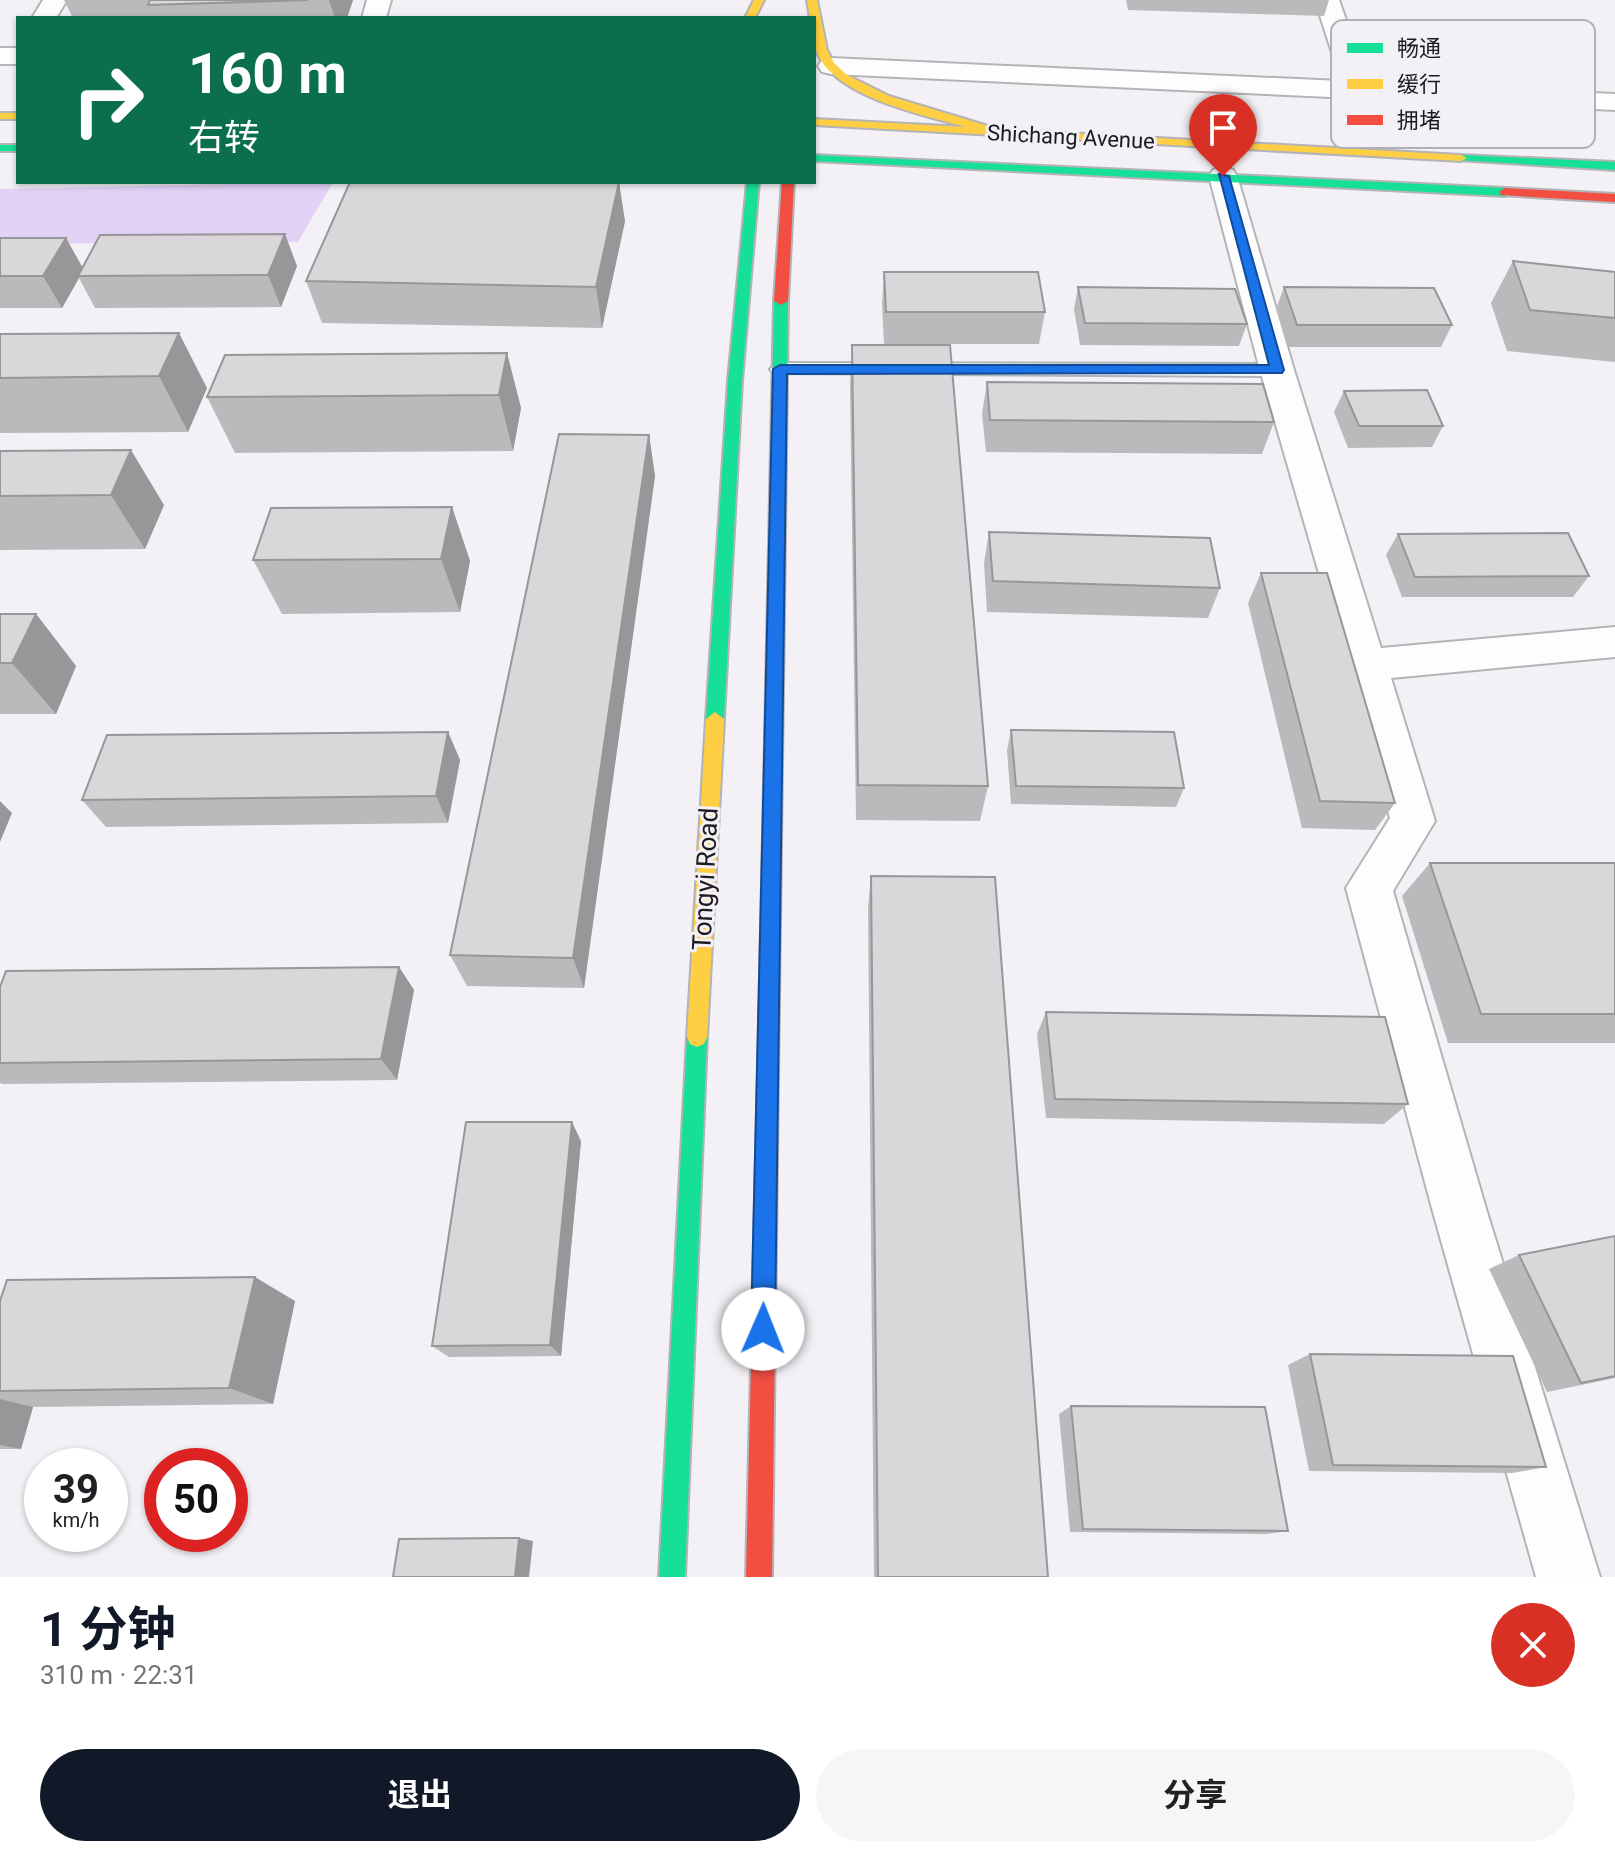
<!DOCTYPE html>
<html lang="zh">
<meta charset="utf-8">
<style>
:root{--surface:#fff;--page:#f6f6f6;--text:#202124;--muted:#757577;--accent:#111827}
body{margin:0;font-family:Roboto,"Noto Sans SC",sans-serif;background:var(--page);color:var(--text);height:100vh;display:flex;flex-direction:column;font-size:30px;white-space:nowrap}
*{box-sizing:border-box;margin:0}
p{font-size:26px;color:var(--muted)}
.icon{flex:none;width:44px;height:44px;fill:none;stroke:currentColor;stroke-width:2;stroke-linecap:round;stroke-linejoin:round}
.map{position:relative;height:1577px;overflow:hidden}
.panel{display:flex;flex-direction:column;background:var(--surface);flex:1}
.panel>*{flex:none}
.banner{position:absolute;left:16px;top:16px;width:800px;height:168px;border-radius:0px;box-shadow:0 2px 6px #0004;background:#0b6e4f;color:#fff;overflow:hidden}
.speed{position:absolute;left:24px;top:1448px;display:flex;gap:16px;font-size:40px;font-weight:700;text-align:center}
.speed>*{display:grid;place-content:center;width:104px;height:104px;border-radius:50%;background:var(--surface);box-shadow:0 2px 6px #0004;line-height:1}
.speed small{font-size:20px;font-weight:400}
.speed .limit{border:12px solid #d22;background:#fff;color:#111}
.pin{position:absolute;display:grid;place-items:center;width:68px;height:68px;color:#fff;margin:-82px -34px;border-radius:50% 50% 50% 0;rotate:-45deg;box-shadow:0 0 8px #0007}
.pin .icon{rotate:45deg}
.me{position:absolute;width:88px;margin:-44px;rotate:1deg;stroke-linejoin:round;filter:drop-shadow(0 0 6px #0008)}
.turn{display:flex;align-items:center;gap:28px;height:168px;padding:0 40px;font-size:36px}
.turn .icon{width:104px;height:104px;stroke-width:2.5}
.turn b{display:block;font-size:56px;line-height:68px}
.round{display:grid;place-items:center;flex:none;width:84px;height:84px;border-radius:42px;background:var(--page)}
.overview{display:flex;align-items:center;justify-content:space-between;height:136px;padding:0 40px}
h1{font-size:48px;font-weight:700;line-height:60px;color:var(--accent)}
.action{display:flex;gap:16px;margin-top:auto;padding:16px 40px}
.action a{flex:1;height:92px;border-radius:48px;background:var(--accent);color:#fff;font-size:32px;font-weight:700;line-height:92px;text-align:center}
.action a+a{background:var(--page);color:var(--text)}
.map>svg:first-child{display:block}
</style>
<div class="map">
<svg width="1615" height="1577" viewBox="0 0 1615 1577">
<rect width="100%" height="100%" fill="#f3f1f5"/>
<path fill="#e1d2f6" d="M 333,182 L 298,242 L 0,244 L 0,189 Z"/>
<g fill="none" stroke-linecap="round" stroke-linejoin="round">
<defs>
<path id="lane" d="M 780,363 L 1277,364 L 1287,370 L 1277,376 L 773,373 L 770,369 Z"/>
<path id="street" d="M 43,0 L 67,0 L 56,18 L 32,18 Z
M 367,0 L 391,0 L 386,18 L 362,18 Z
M 1315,0 L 1339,0 L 1368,83 L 1615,94 L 1615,110 L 831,74 L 822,72 L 818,66 L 822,60 L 831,58 L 1341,81 Z
M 0,48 L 18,48 L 18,64 L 0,64 Z
M 1223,167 L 1233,170 L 1237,176 L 1294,370 L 1381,648 L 1615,627 L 1615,657 L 1391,678 L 1435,821 L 1393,891 L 1487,1212 L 1600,1577 L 1536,1577 L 1433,1212 L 1346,888 L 1390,818 L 1260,370 L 1209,176 L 1213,170 Z"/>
<path id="fast" d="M 0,145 L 18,145 L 18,151 L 0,151 Z
M 814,155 L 1505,188 L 1511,192 L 1505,196 L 814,161 Z
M 1461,155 L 1615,162 L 1615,170 L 1457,160 L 1457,156 Z
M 747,182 L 759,182 L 742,381 L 724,719 L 715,726 L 706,719 L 728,381 Z
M 781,297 L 788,301 L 778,1075 L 775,1082 L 768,1085 L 761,1082 L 758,1075 L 774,301 Z
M 697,1027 L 704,1030 L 707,1037 L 685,1577 L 659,1577 L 687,1037 L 690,1030 Z"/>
<path id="slow" d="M 754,0 L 764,0 L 755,18 L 745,18 Z
M 807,0 L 817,0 L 827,50 L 834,63 L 847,75 L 889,96 L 998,129 L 1461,155 L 1467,158 L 1461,161 L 814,125 L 814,119 L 966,127 C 924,115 839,98 818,55 C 813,43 814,31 814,18 L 810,18 Z
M 0,113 L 18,113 L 18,119 L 0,119 Z
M 715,712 L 724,719 L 707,1037 L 704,1044 L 697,1047 L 690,1044 L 687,1037 L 706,719 Z"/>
<path id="jam" d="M 782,182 L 794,182 L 788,301 L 781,305 L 774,301 Z
M 1505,188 L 1615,194 L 1615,202 L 1501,195 L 1499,192 Z
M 768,1065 L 775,1068 L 778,1075 L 772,1577 L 746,1577 L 758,1075 L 761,1068 Z"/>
</defs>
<use href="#lane" stroke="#b4b3b6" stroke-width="4"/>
<use href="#street" stroke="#b4b3b6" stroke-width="4"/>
<use href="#fast" stroke="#b4b3b6" stroke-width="4"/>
<use href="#slow" stroke="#b4b3b6" stroke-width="4"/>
<use href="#jam" stroke="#b4b3b6" stroke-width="4"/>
<use href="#lane" fill="#fdfdfe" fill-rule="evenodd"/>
<use href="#street" fill="#fdfdfe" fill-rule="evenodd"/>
<use href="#fast" fill="#16e098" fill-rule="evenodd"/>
<use href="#slow" fill="#ffcf43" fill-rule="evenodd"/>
<use href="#jam" fill="#f24e42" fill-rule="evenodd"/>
</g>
<path fill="#bbb9bb" d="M 64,0 L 353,0 L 347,18 L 153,18 L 152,16 L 73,18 Z
M 1126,0 L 1329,0 L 1324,16 L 1128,10 Z
M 625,221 L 602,328 L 322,323 L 306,281 Z
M 0,238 L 82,267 L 297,266 L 281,307 L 95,308 L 79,278 L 62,308 L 0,308 Z
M 1513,261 L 1615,272 L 1615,362 L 1507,351 L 1491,303 Z
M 884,272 L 1045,312 L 1039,344 L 884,344 L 882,304 Z
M 1078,287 L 1247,324 L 1239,346 L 1080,345 L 1074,309 Z
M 1284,287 L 1452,325 L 1441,347 L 1289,347 L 1276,309 Z
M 0,334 L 207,388 L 188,432 L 0,433 Z
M 852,345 L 988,786 L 980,821 L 856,820 L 850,386 Z
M 507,353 L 521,408 L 513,451 L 235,453 L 207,397 Z
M 987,382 L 1274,422 L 1262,454 L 986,452 L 982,414 Z
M 1344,391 L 1443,426 L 1432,447 L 1348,448 L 1334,412 Z
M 649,435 L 655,476 L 584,988 L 467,986 L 450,955 Z
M 0,451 L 164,505 L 145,549 L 0,550 Z
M 452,507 L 470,561 L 460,612 L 282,614 L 253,560 Z
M 989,532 L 1220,588 L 1208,618 L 987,612 L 984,563 Z
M 1398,534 L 1589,576 L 1573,597 L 1402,597 L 1386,555 Z
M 1261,573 L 1395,803 L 1375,830 L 1302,828 L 1248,603 Z
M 0,614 L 36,614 L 76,666 L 56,714 L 0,714 Z
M 1011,730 L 1184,788 L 1176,807 L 1011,804 L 1007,750 Z
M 448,732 L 460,760 L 448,823 L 106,827 L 82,800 Z
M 1430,863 L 1615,863 L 1615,1043 L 1448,1043 L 1402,896 Z
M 871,876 L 1048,1577 L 874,1577 L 868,908 Z
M 399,967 L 414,990 L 397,1080 L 2,1084 L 0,1083 L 0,987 Z
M 1046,1012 L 1408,1104 L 1384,1124 L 1046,1118 L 1037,1034 Z
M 581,1141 L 561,1356 L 449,1357 L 432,1346 Z
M 1615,1236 L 1615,1378 L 1547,1392 L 1489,1269 L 1519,1255 Z
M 0,1301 L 295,1301 L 273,1404 L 33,1407 L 21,1449 L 0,1449 Z
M 1310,1354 L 1546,1467 L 1512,1473 L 1309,1471 L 1288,1365 Z
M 1071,1406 L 1288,1531 L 1266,1534 L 1070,1532 L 1059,1414 Z"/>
<path fill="#989699" d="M 329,0 L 353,0 L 347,18 L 335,18 Z
M 619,182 L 625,221 L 602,328 L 596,287 Z
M 285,234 L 297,266 L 281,307 L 268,275 Z
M 66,238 L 84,270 L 78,276 L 79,278 L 62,308 L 43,276 Z
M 179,333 L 207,388 L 188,432 L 159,376 Z
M 507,353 L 521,408 L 513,451 L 499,395 Z
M 649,435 L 655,476 L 584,988 L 573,958 Z
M 131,450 L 164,505 L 145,549 L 111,495 Z
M 452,507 L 470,561 L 460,612 L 441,559 Z
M 36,614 L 76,666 L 56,714 L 12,663 Z
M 448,732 L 460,760 L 448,823 L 436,796 Z
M 0,801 L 12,813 L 0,842 Z
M 399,967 L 414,990 L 397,1080 L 381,1059 Z
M 572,1122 L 581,1141 L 561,1356 L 550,1345 Z
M 255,1277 L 295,1301 L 273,1404 L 229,1388 Z
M 0,1399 L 33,1407 L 21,1449 L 0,1445 Z
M 519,1538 L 533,1541 L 529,1577 L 515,1577 Z"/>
<path fill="#d9d7da" stroke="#989699" stroke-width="2" d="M 150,0 L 308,0 L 148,5 Z
M 350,182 L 619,182 L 596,287 L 306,281 Z
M 285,234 L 268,275 L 78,276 L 100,235 Z
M 0,238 L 66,238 L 43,276 L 0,276 Z
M 1513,261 L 1615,272 L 1615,318 L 1530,310 Z
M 884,272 L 1038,272 L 1045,312 L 886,312 Z
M 1078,287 L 1235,289 L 1247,324 L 1085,323 Z
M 1284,287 L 1434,288 L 1452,325 L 1297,325 Z
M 179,333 L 159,376 L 0,378 L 0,334 Z
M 852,345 L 950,345 L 988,786 L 858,785 Z
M 507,353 L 499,395 L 207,397 L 225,355 Z
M 987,382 L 1263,384 L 1274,422 L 990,420 Z
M 1427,390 L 1443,426 L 1359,426 L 1344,391 Z
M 559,434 L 649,435 L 573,958 L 450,955 Z
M 131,450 L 111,495 L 0,496 L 0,451 Z
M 452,507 L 441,559 L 253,560 L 271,508 Z
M 989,532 L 1210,538 L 1220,588 L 993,581 Z
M 1568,533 L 1589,576 L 1415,577 L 1398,534 Z
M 1261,573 L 1327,573 L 1395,803 L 1320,801 Z
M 0,614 L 36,614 L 12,663 L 0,663 Z
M 1011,730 L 1174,732 L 1184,788 L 1016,786 Z
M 448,732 L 436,796 L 82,800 L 107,735 Z
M 1430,863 L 1615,863 L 1615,1014 L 1481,1014 Z
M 871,876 L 995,877 L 1048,1577 L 878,1577 Z
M 399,967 L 381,1059 L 0,1063 L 0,987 L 6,971 Z
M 1046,1012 L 1385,1017 L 1408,1104 L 1055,1099 Z
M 466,1122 L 572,1122 L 550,1345 L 432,1346 Z
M 1615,1236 L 1615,1376 L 1581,1383 L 1519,1255 Z
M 255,1277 L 229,1388 L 0,1391 L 0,1301 L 7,1280 Z
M 1310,1354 L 1513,1356 L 1546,1467 L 1333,1465 Z
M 1071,1406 L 1265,1407 L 1288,1531 L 1083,1529 Z
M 519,1538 L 515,1577 L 393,1577 L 399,1539 Z"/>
<path fill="#1a73e8" stroke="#114b97" stroke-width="2" d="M 1219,174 L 1229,176 L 1284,370 L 1282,373 L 787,374 L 775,1329 L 771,1337 L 763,1341 L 754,1337 L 751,1329 L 773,369 L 780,365 L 1269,365 Z"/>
<g text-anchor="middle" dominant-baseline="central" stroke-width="6" stroke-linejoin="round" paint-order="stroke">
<g font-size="22" fill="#1c1b1d" stroke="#f3f0f6">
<text transform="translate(1071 137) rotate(3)">Shichang Avenue</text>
</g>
<g font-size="26" fill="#1c1b1d" stroke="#f3f0f6">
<text transform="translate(705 879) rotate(-87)">Tongyi Road</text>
</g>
</g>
<rect x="1331" y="20" width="264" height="128" rx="12" fill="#f3f0f6" stroke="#b2b0b5" stroke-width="2"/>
<rect x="1347" y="43" width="36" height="10" fill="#16e098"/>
<rect x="1347" y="79" width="36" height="10" fill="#ffcf43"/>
<rect x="1347" y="115" width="36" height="10" fill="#f24e42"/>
<g font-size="22" fill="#1c1b1d">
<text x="1397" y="56">畅通</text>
<text x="1397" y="92">缓行</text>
<text x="1397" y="128">拥堵</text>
</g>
</svg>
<div class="speed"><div>39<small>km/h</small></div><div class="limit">50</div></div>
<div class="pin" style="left:1223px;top:176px;background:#d93025"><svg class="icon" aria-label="arrive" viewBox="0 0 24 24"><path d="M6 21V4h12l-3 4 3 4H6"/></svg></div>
<svg class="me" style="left:763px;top:1329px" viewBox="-20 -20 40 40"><circle r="19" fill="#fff"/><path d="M0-13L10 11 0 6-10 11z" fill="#1a73e8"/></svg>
<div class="banner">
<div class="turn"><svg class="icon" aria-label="right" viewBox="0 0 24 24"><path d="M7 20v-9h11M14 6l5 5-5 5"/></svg><div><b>160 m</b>右转</div></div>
</div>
</div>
<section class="panel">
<div class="overview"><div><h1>1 分钟</h1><p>310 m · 22:31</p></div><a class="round" style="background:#d93025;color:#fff"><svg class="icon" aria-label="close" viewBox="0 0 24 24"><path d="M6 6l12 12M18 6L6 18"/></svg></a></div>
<div class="action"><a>退出</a><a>分享</a></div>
</section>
